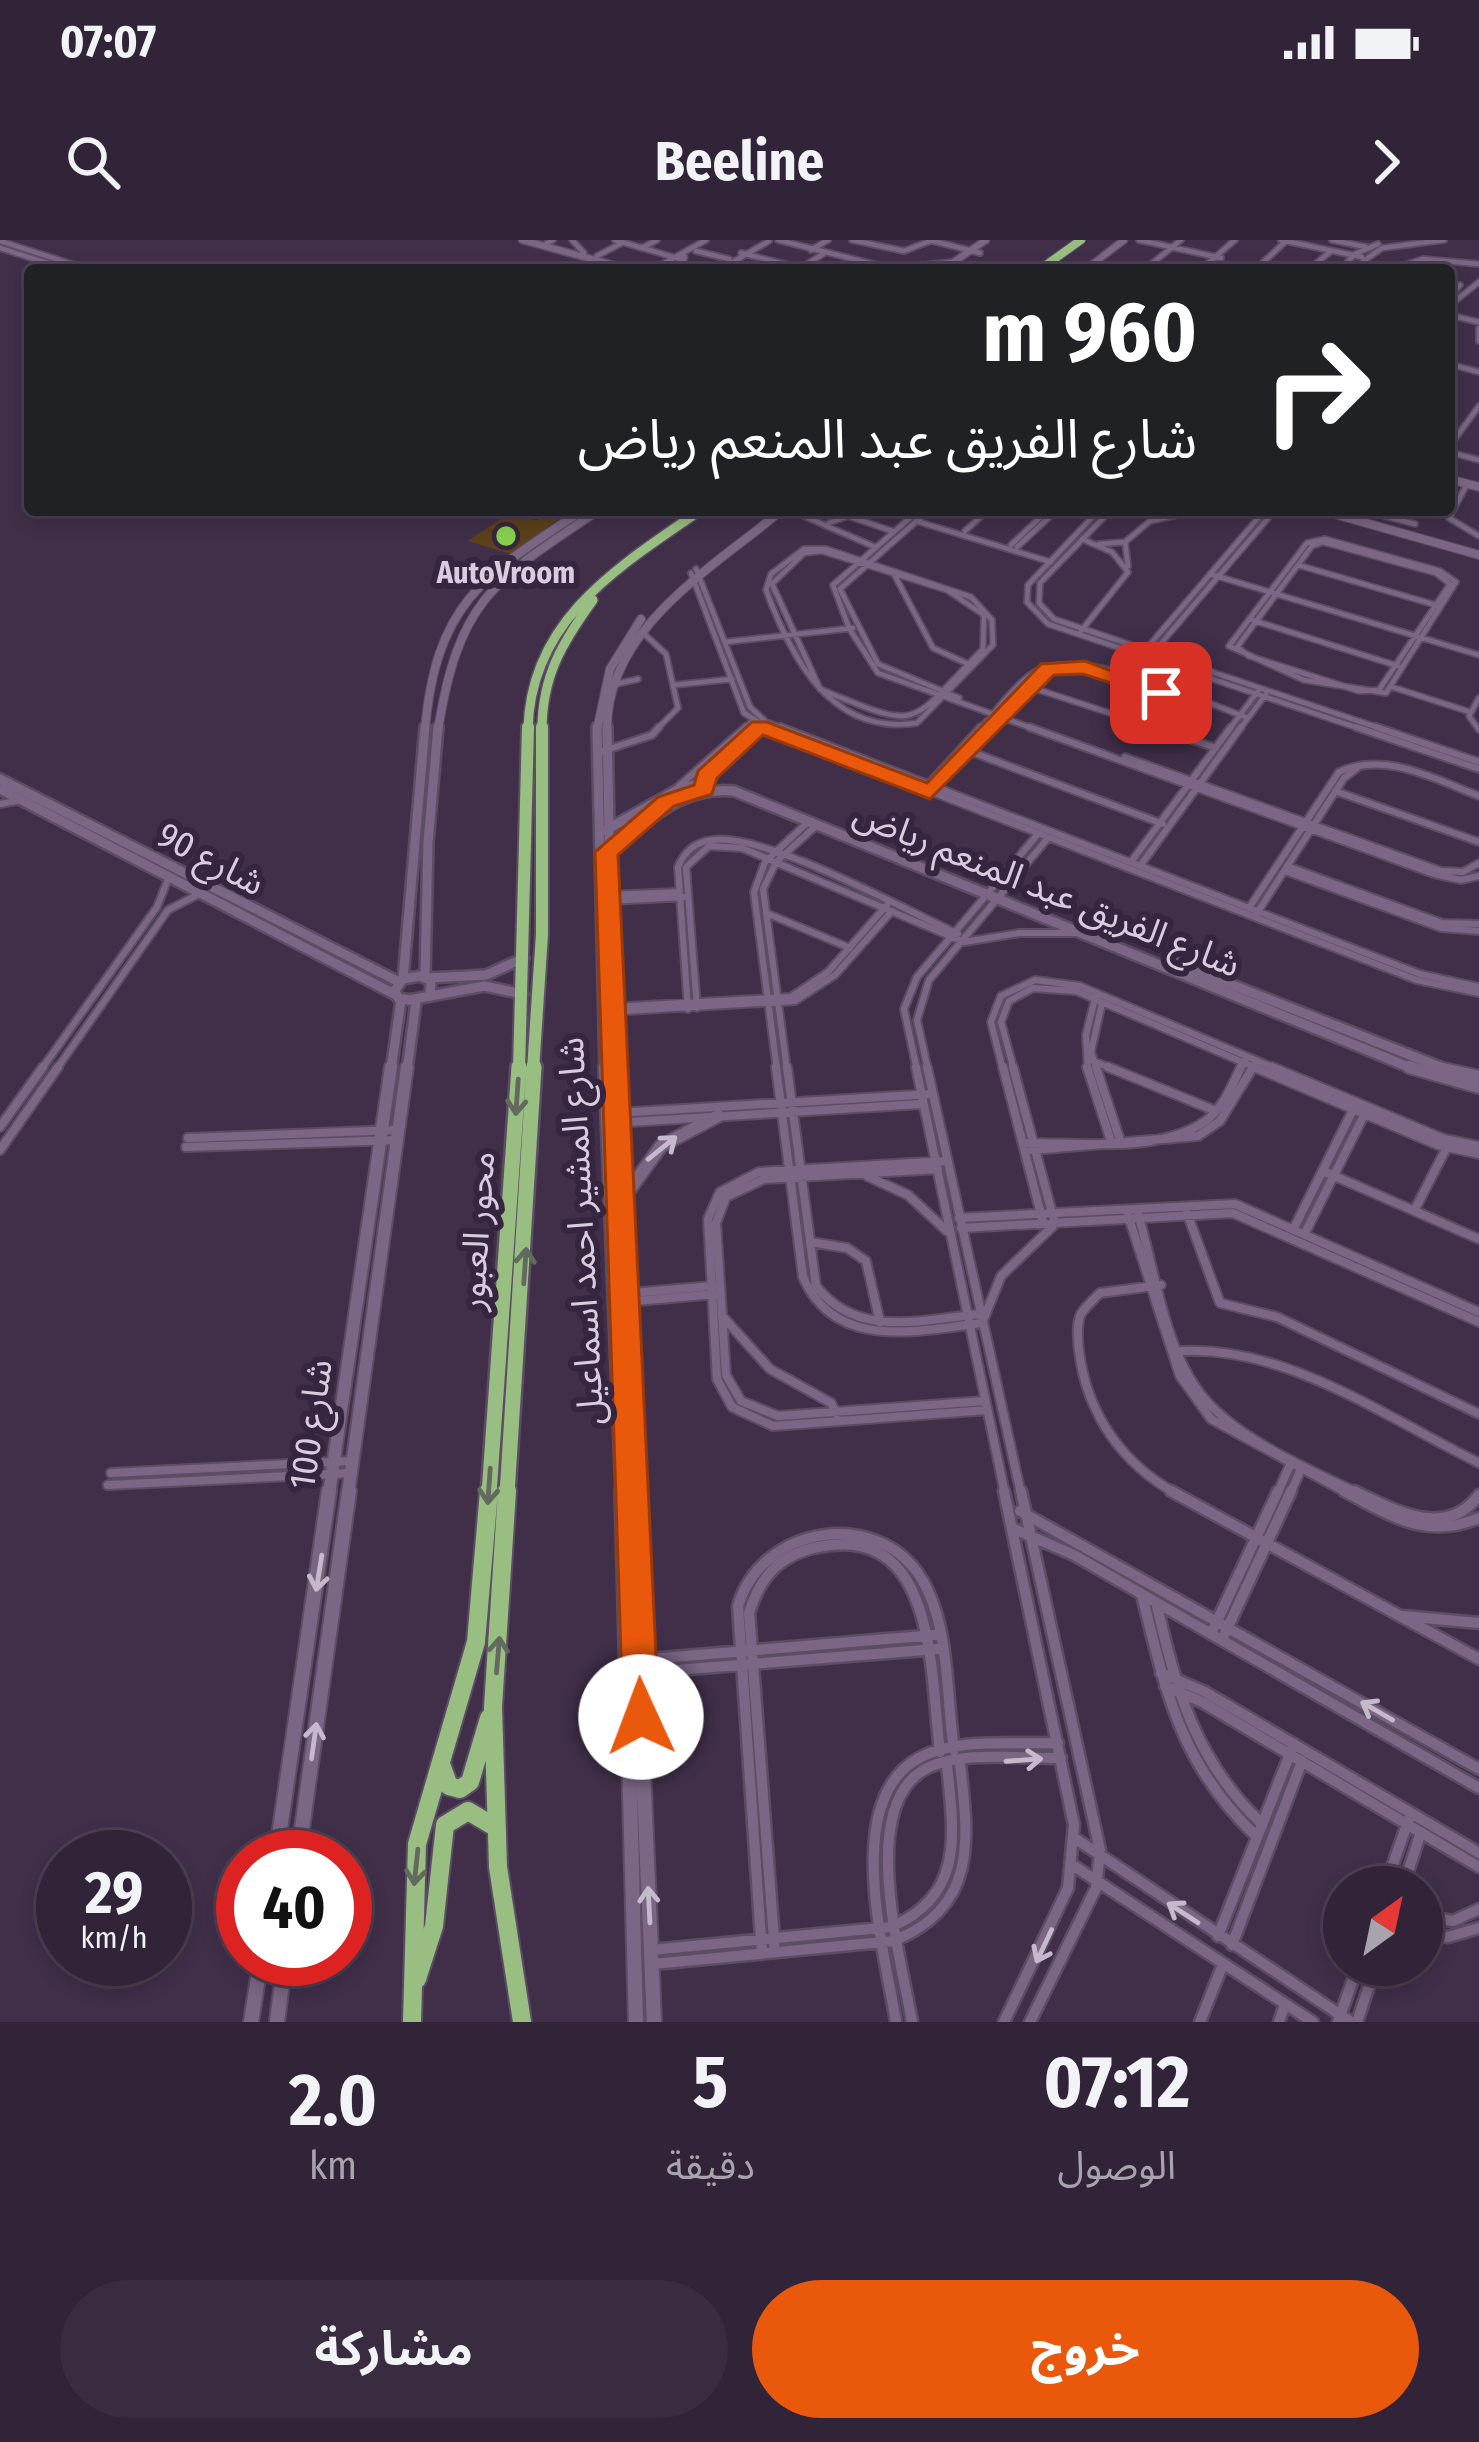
<!DOCTYPE html>
<html lang="ar">
<meta charset="utf-8">
<style>
:root{--surface:#312338;--page:#392b40;--text:#f1f3f6;--muted:#a8a4ae;--line:#4c4053;--accent:#ea580c}
body{margin:0;font-family:"Fira Sans Condensed","Noto Sans Arabic",sans-serif;background:var(--page);color:var(--text);direction:rtl;height:100vh;display:flex;flex-direction:column;font-size:45px;white-space:nowrap}
*{box-sizing:border-box;margin:0}
p{font-size:39px;color:var(--muted)}
.icon{flex:none;width:66px;height:66px;fill:none;stroke:currentColor;stroke-width:2;stroke-linecap:round;stroke-linejoin:round}
.map{position:relative;height:1782px;overflow:hidden;direction:ltr}
.sheet{display:flex;flex-direction:column;background:var(--surface);flex:1}
.sheet>*{flex:none}
.top-card{position:absolute;left:24px;top:24px;width:1431px;height:252px;border-radius:12px;box-shadow:0 6px 18px #0003,0 0 0 3px var(--line);direction:rtl;background:#202124;color:#fff;overflow:hidden}
.needle{width:78px;rotate:33deg}
.buttons{position:absolute;left:1323px;top:1626px;display:grid;gap:24px}
.buttons a{display:grid;place-items:center;width:120px;height:120px;border-radius:50%;background:var(--surface);box-shadow:0 6px 18px #0003,0 0 0 3px var(--line);font-size:60px}
.speed{position:absolute;left:36px;top:1590px;display:flex;gap:24px;font-size:60px;font-weight:700;text-align:center}
.speed>*{display:grid;place-content:center;width:156px;height:156px;border-radius:50%;background:var(--surface);box-shadow:0 6px 18px #0003,0 0 0 3px var(--line);line-height:1}
.speed small{font-size:30px;font-weight:400}
.speed .limit{border:18px solid #d22;background:#fff;color:#111}
.pin{position:absolute;display:grid;place-items:center;width:102px;height:102px;color:#fff;margin:-51px;border-radius:24px;box-shadow:0 6px 18px #0006}
.me{position:absolute;width:132px;margin:-66px;rotate:358deg;stroke-linejoin:round;filter:drop-shadow(0 0 9px #0008)}
.turn{display:flex;align-items:center;gap:42px;height:252px;padding:0 60px;font-size:54px}
.turn .icon{width:156px;height:156px;stroke-width:2.5}
.turn b{display:block;font-size:84px;line-height:102px}
.eta{display:flex;justify-content:space-evenly;align-items:center;height:204px;text-align:center}
.eta b{font-size:72px;font-weight:700;line-height:84px}
.primary-button{display:flex;gap:24px;margin-top:auto;padding:24px 60px}
.primary-button a{flex:1;height:138px;border-radius:72px;background:var(--accent);color:#fff;font-size:48px;font-weight:700;line-height:138px;text-align:center}
.primary-button a+a{background:var(--page);color:var(--text)}
.status{display:flex;justify-content:space-between;align-items:center;height:84px;padding:0 60px;background:var(--surface);direction:ltr}
.status svg{height:33px;fill:currentColor}
header{display:flex;justify-content:space-between;align-items:center;height:156px;padding:0 60px;background:var(--surface);font-size:54px;font-weight:700}
.map>svg:first-child{display:block}
</style>
<div class="status"><b>07:07</b><svg viewBox="0 0 49 12"><path d="M0 12V9h3v3zM5 12V6h3v6zM10 12V3h3v9zM15 12V0h3v12zM26 1h20v11H26zM47 4h2v5h-2z"/></svg></div>
<header><svg class="icon" aria-label="forward" viewBox="0 0 24 24"><path d="M9 5l7 7-7 7"/></svg>Beeline<svg class="icon" aria-label="search" viewBox="0 0 24 24"><circle cx="10" cy="10" r="6"/><path d="M15 15l6 6"/></svg></header>
<div class="map">
<svg width="1479" height="1782" viewBox="0 0 1479 1782">
<rect width="100%" height="100%" fill="#412f4a"/>
<path fill="#5c411a" d="M 552,270 L 571,270 L 511,314 L 468,301 L 507,275 L 537,280 Z"/>
<g fill="none" stroke-linecap="round" stroke-linejoin="round">
<defs>
<path id="street-far3" d="M 572,0 L 584,13
M 615,0 L 680,19
M 778,0 L 897,30
M 852,0 L 904,11 L 933,0
M 929,0 L 980,13
M 1139,0 L 1221,18
M 1281,0 L 1362,17
M 1332,0 L 1366,7
M 0,1 L 90,30
M 547,3 L 553,0
M 0,8 L 69,30
M 642,8 L 657,0
M 811,10 L 828,0
M 696,11 L 729,19
M 741,13 L 809,30
M 597,16 L 620,4
M 1425,21 L 1438,30
M 801,28 L 823,14
M 896,28 L 953,22
M 652,30 L 706,0
M 733,30 L 731,23 L 769,1
M 1144,30 L 1181,0
M 1200,30 L 1235,0
M 1255,30 L 1286,1
M 1308,30 L 1330,12
M 1340,30 L 1355,14 L 1378,4
M 1351,30 L 1382,8 L 1444,0
M 1390,30 L 1423,19 L 1479,24
M 1449,58 L 1460,45
M 1449,66 L 1479,42
M 1449,75 L 1479,82
M 1479,88 L 1479,101
M 1449,124 L 1479,132
M 1449,207 L 1479,166
M 1449,212 L 1479,220
M 1467,244 L 1449,278 L 1479,296
M 790,270 L 875,307
M 837,270 L 850,270
M 919,270 L 833,345 L 849,388 L 878,433 L 1037,490
M 929,270 L 840,349 L 878,424 L 959,458
M 1099,270 L 1028,345 L 1027,362 L 1048,384 L 1364,490
M 1111,270 L 1040,343 L 1039,363 L 1054,379 L 1385,490
M 1373,273 L 1415,284
M 1361,278 L 1367,270
M 916,281 L 1051,322
M 829,283 L 848,276 L 892,291
M 965,291 L 988,270
M 1325,299 L 1440,331 L 1456,342 L 1386,453 L 1304,440 L 1229,406 L 1307,303 Z
M 1125,302 L 1128,326
M 1323,302 L 1436,333 L 1450,344 L 1379,450 L 1359,451 L 1249,416 L 1237,407 L 1312,306 Z
M 1099,304 L 1125,302 L 1150,281 L 1200,270
M 1011,305 L 1048,270
M 1017,307 L 1057,270
M 804,309 L 826,309 L 971,357 L 992,380 L 993,405 L 917,483 C 830,496 791,417 766,350 L 771,334 Z
M 822,311 L 947,350 L 984,375 L 983,409 C 906,487 924,492 820,449 L 772,344 L 804,313 Z
M 1298,325 L 1439,366
M 696,329 L 750,467 L 766,482 L 788,490
M 691,333 L 744,473 L 772,490
M 894,334 L 933,408 L 968,424
M 1210,334 L 1479,415
M 1252,380 L 1398,426
M 1081,391 L 1128,332 L 1112,312 L 1082,299
M 642,392 L 666,414 L 678,468 L 656,490
M 725,402 L 853,388
M 1152,414 L 1275,270
M 1141,415 L 1265,270
M 612,445 L 638,439
M 674,445 L 732,439
M 1030,447 L 1162,490
M 1392,447 L 1470,472
M 742,490 L 754,480
M 755,490 L 760,486
M 979,490 C 995,473 1011,449 1030,435 C 1076,401 1200,461 1248,478
M 987,490 L 1037,436 L 1055,427
M 1229,490 L 1258,451
M 1239,490 L 1266,454
M 1479,490 L 1469,476 L 1479,458"/>
<path id="street-far2" d="M 764,487 L 1417,740 L 1479,753
M 780,487 L 1420,734 L 1479,747
M 1029,487 L 1434,634 L 1461,640 L 1479,636
M 1153,487 L 1216,508
M 1356,487 L 1479,529
M 1376,487 L 1479,522
M 969,511 L 1163,584
M 597,513 L 652,495 L 659,487
M 1125,517 L 1441,631 L 1463,632 L 1479,623
M 679,546 L 746,487
M 927,546 L 981,487
M 704,547 L 706,536 L 758,487
M 935,547 L 990,487
M 1335,551 L 1479,602
M 0,564 L 21,560
M 1131,622 L 1231,487
M 1140,626 L 1241,487
M 1287,626 L 1442,683 L 1479,684
M 1285,631 L 1441,688 L 1479,691
M 608,655 L 680,652
M 610,661 L 685,657
M 1249,668 L 1339,532 C 1386,511 1434,539 1479,556
M 766,673 L 850,708
M 1257,673 L 1344,538 L 1357,528
M 629,766 L 791,757 L 828,732 L 887,665
M 697,768 L 686,627 L 709,606 L 742,608 L 964,702 L 1020,693 L 1076,693
M 688,769 L 678,627 C 685,611 695,602 713,600 C 766,593 905,670 958,694
M 609,772 L 795,761 L 835,735 L 892,671
M 1091,820 L 1115,830
M 41,830 L 157,667 L 169,637
M 56,830 L 168,670 L 199,654
M 777,830 L 754,652 L 765,622 L 808,582
M 787,830 L 763,649 L 776,622 L 818,584
M 917,830 L 904,769 L 917,737 L 1038,594
M 928,830 L 917,780 L 929,740 L 1048,598
M 1003,830 L 991,782 L 1001,756 L 1035,740 L 1080,746 L 1279,830
M 1014,830 L 1001,782 L 1009,761 L 1033,748 L 1076,751 L 1261,830
M 1088,830 L 1086,795 L 1096,755
M 1097,830 L 1091,812 L 1102,763
M 1240,830 L 1246,818
M 1251,830 L 1255,823"/>
<path id="street-far1" d="M 776,827 L 803,1037 C 835,1111 916,1091 982,1083 L 1001,1036 L 1055,984 L 1013,827
M 787,827 L 816,1046 C 857,1099 922,1080 980,1074
M 916,827 L 1005,1254
M 927,827 L 1021,1254
M 1003,827 L 1043,982
M 1087,827 L 1111,901
M 1096,827 L 1119,897
M 1108,827 L 1216,871
M 1254,827 L 1438,905 L 1479,914
M 1272,827 L 1444,899 L 1479,906
M 616,873 L 932,854
M 613,883 L 921,864
M 0,887 L 43,827
M 188,898 L 396,890
M 1023,903 C 1076,902 1157,914 1204,882 C 1222,870 1232,846 1241,827
M 186,907 L 395,900
M 0,910 L 58,827
M 1032,910 L 1198,896 L 1220,881 L 1253,827
M 947,921 L 759,932 L 720,952 L 708,979 L 717,1139 L 732,1167 L 773,1186 L 987,1170
M 938,929 L 764,939 L 726,957 L 716,983 L 726,1135 L 741,1161 L 778,1176 L 985,1161
M 1323,931 L 1479,999
M 867,936 L 908,955 L 947,991
M 1414,971 L 1446,909
M 1187,973 L 1220,1063 L 1277,1077 L 1479,1174
M 1138,974 C 1155,1030 1164,1110 1203,1157 C 1239,1200 1310,1230 1360,1254
M 1128,975 L 1180,1136 L 1211,1179 L 1349,1254
M 959,978 L 1235,964 L 1479,1072
M 961,988 L 1233,973 L 1479,1082
M 1293,990 L 1353,870
M 1305,993 L 1365,873
M 810,1002 L 847,1008 L 866,1021 L 880,1082
M 1161,1045 L 1100,1053 C 1094,1059 1085,1067 1081,1074 C 1076,1084 1078,1100 1079,1111 C 1087,1174 1122,1224 1177,1254
M 620,1054 L 713,1046
M 624,1062 L 716,1054
M 724,1078 L 770,1129 L 831,1163 L 837,1174
M 1182,1111 C 1287,1106 1387,1178 1479,1223
M 111,1233 L 351,1221
M 108,1245 L 351,1233
M 1277,1254 L 1291,1223
M 1290,1254 L 1302,1227"/>
<path id="street" d="M 1021,1251 L 1100,1610 L 1096,1648 L 1030,1782
M 1171,1251 L 1479,1419
M 1344,1251 C 1391,1276 1426,1300 1479,1278
M 1354,1251 C 1394,1270 1446,1300 1479,1255
M 1020,1271 L 1479,1529
M 1012,1288 L 1074,1315 L 1479,1548
M 1142,1355 C 1166,1453 1181,1525 1257,1597
M 1156,1362 C 1176,1449 1195,1521 1262,1584
M 1403,1376 L 1479,1383
M 1211,1394 L 1278,1251
M 1222,1400 L 1291,1251
M 638,1420 L 935,1395
M 639,1433 L 937,1409
M 1161,1433 L 1205,1452 L 1479,1613
M 1165,1446 L 1202,1462 L 1479,1627
M 1076,1599 L 1351,1782
M 1074,1626 L 1313,1782
M 1385,1647 L 1411,1573
M 1403,1647 L 1421,1592
M 1422,1676 L 1453,1681 L 1479,1669
M 1422,1694 L 1448,1697 L 1479,1688
M 1218,1696 L 1294,1504
M 1232,1705 L 1302,1521
M 651,1710 L 891,1687 C 965,1655 954,1594 947,1525
M 775,1712 L 749,1373 C 760,1337 779,1315 818,1307 C 938,1282 930,1435 940,1512
M 762,1713 L 738,1366 C 762,1285 878,1268 921,1338 C 950,1385 946,1456 954,1510
M 653,1724 L 893,1701 C 977,1668 969,1601 960,1524
M 896,1782 C 885,1712 841,1560 919,1518 C 958,1497 1015,1505 1058,1503
M 912,1782 C 902,1722 858,1571 922,1531 C 957,1509 1020,1519 1061,1518
M 1004,1782 L 1068,1648 L 1074,1585 L 1004,1251
M 1200,1782 L 1223,1724
M 1279,1782 L 1285,1764
M 1338,1782 L 1358,1725
M 1357,1782 L 1376,1725"/>
<path id="secondary-far4" d="M 522,0 L 632,30
M 681,30 L 684,17
M 942,30 L 986,0
M 1085,30 L 1124,0"/>
<path id="secondary-far3" d="M 1449,239 L 1479,247
M 1320,270 L 1479,315
M 425,490 C 436,364 482,336 583,270
M 438,490 C 459,359 493,341 599,270
M 597,490 L 610,429 L 641,379
M 607,490 C 606,388 713,328 782,270"/>
<path id="secondary-far2" d="M 597,487 L 605,830
M 607,487 L 614,830
M 0,539 L 399,742
M 0,549 L 396,755
M 606,590 L 677,550 L 704,542
M 607,612 C 650,582 678,546 734,551 L 1416,830
M 1174,722 L 1448,830
M 425,737 L 428,603 L 438,487
M 427,738 L 486,735 L 524,718
M 403,739 L 425,487
M 430,754 L 431,741 L 420,736 L 403,739 L 395,750 L 398,758 L 409,760 L 484,746 L 523,754
M 391,830 L 401,760
M 407,830 L 416,762"/>
<path id="secondary-far1" d="M 605,827 L 622,1254
M 614,827 L 632,1254
M 1409,827 L 1479,847
M 1434,827 L 1479,837
M 625,956 L 661,906 L 718,876
M 329,1254 L 391,827
M 348,1254 L 407,827"/>
<path id="secondary" d="M 622,1251 L 636,1782
M 631,1251 L 654,1782
M 276,1617 L 329,1251
M 298,1617 L 349,1251
M 251,1782 L 261,1719
M 277,1782 L 285,1719"/>
<path id="highway-far4" d="M 1039,30 L 1081,0"/>
<path id="highway-far3" d="M 528,490 C 530,380 618,327 701,270
M 542,490 C 542,436 562,403 593,360"/>
<path id="highway-far2" d="M 519,830 L 528,487
M 533,830 L 542,694 L 542,487"/>
<path id="highway-far1" d="M 489,1254 L 519,827
M 507,1254 L 534,827"/>
<path id="highway" d="M 507,1251 L 493,1467 L 498,1627 L 522,1782
M 441,1524 L 449,1546 L 460,1549 L 470,1542 L 489,1478
M 417,1739 L 434,1686 L 445,1585 L 468,1571 L 495,1587
M 412,1782 L 417,1604 L 476,1402 L 489,1251"/>
</defs>
<use href="#street-far3" stroke="#5c4d64" stroke-width="8"/>
<use href="#street-far2" stroke="#5c4d64" stroke-width="10"/>
<use href="#street-far1" stroke="#5c4d64" stroke-width="12"/>
<use href="#street" stroke="#5c4d64" stroke-width="15"/>
<use href="#secondary-far4" stroke="#5c4d64" stroke-width="9"/>
<use href="#secondary-far3" stroke="#5c4d64" stroke-width="10"/>
<use href="#secondary-far2" stroke="#5c4d64" stroke-width="14"/>
<use href="#secondary-far1" stroke="#5c4d64" stroke-width="16"/>
<use href="#secondary" stroke="#5c4d64" stroke-width="18"/>
<use href="#highway-far4" stroke="#5c4d64" stroke-width="10"/>
<use href="#highway-far3" stroke="#5c4d64" stroke-width="12"/>
<use href="#highway-far2" stroke="#5c4d64" stroke-width="16"/>
<use href="#highway-far1" stroke="#5c4d64" stroke-width="20"/>
<use href="#highway" stroke="#5c4d64" stroke-width="22"/>
<use href="#street-far3" stroke="#7b6785" stroke-width="4.5"/>
<use href="#street-far2" stroke="#7b6785" stroke-width="6"/>
<use href="#street-far1" stroke="#7b6785" stroke-width="8"/>
<use href="#street" stroke="#7b6785" stroke-width="10"/>
<use href="#secondary-far4" stroke="#7b6785" stroke-width="6"/>
<use href="#secondary-far3" stroke="#7b6785" stroke-width="8"/>
<use href="#secondary-far2" stroke="#7b6785" stroke-width="9"/>
<use href="#secondary-far1" stroke="#7b6785" stroke-width="12"/>
<use href="#secondary" stroke="#7b6785" stroke-width="14"/>
<use href="#highway-far4" stroke="#98be81" stroke-width="8"/>
<use href="#highway-far3" stroke="#98be81" stroke-width="9"/>
<use href="#highway-far2" stroke="#98be81" stroke-width="12"/>
<use href="#highway-far1" stroke="#98be81" stroke-width="15"/>
<use href="#highway" stroke="#98be81" stroke-width="18"/>
</g>
<defs><path id="oneway-shaft" d="M-6 0H5M1.5-3L5.5 0L1.5 3" fill="none" stroke-width="1.6" stroke-linecap="round" stroke-linejoin="round" transform="scale(3)"/></defs>
<g stroke="#626a5d">
<use href="#oneway-shaft" transform="translate(517 857) rotate(94)"/>
<use href="#oneway-shaft" transform="translate(525 1026) rotate(-86)"/>
<use href="#oneway-shaft" transform="translate(489 1246) rotate(94)"/>
<use href="#oneway-shaft" transform="translate(498 1415) rotate(-85)"/>
<use href="#oneway-shaft" transform="translate(416 1627) rotate(96)"/>
</g>
<g stroke="#c5b9cc">
<use href="#oneway-shaft" transform="translate(662 908) rotate(-39)"/>
<use href="#oneway-shaft" transform="translate(319 1333) rotate(99)"/>
<use href="#oneway-shaft" transform="translate(1377 1471) rotate(-150)"/>
<use href="#oneway-shaft" transform="translate(314 1501) rotate(-82)"/>
<use href="#oneway-shaft" transform="translate(1024 1520) rotate(-4)"/>
<use href="#oneway-shaft" transform="translate(649 1665) rotate(-93)"/>
<use href="#oneway-shaft" transform="translate(1183 1673) rotate(-147)"/>
<use href="#oneway-shaft" transform="translate(1044 1706) rotate(115)"/>
</g>
<path fill="#ea580c" stroke="#983908" stroke-width="3" d="M 1085,421 L 1171,453 L 1161,459 L 1083,434 L 1054,435 L 930,559 L 763,495 L 717,538 L 712,554 L 674,566 L 618,615 L 659,1477 L 654,1490 L 641,1495 L 628,1490 L 623,1477 L 595,612 L 658,557 L 694,545 L 698,531 L 752,482 L 767,482 L 927,543 L 1041,424 Z"/>
<circle fill="#85cf4c" stroke="#36253f" stroke-width="4.5" cx="506" cy="296" r="12"/>
<g text-anchor="middle" dominant-baseline="central" stroke-width="12" stroke-linejoin="round" paint-order="stroke">
<g font-size="30" font-weight="bold" fill="#d8cdde" stroke="#36253f">
<text x="506" y="333">AutoVroom</text>
</g>
<g font-size="36" fill="#d8cdde" stroke="#36253f">
<text transform="translate(211 619) rotate(28)">شارع 90</text>
<text transform="translate(1047 649) rotate(22)">شارع الفريق عبد المنعم رياض</text>
<text transform="translate(477 991) rotate(-86)">محور العبور</text>
<text transform="translate(581 991) rotate(-93)">شارع المشير احمد اسماعيل</text>
<text transform="translate(311 1184) rotate(-82)">شارع 100</text>
</g>
</g>
</svg>
<div class="buttons">
<a><svg class="needle" viewBox="-14 -14 28 28"><path d="M0-13l5 13h-10z" fill="#e53935"/><path d="M0 13l5-13h-10z" fill="#a8a4ae"/></svg></a>
</div>
<div class="speed"><div>29<small>km/h</small></div><div class="limit">40</div></div>
<div class="pin" style="left:1161px;top:453px;background:#d93025"><svg class="icon" aria-label="arrive" viewBox="0 0 24 24"><path d="M6 21V4h12l-3 4 3 4H6"/></svg></div>
<svg class="me" style="left:641px;top:1477px" viewBox="-20 -20 40 40"><circle r="19" fill="#fff"/><path d="M0-13L10 11 0 6-10 11z" fill="#ea580c"/></svg>
<div class="top-card">
<div class="turn"><svg class="icon" aria-label="right" viewBox="0 0 24 24"><path d="M7 20v-9h11M14 6l5 5-5 5"/></svg><div><b>960 m</b>شارع الفريق عبد المنعم رياض</div></div>
</div>
</div>
<section class="sheet">
<div class="eta">
<div><b>07:12</b><p>الوصول</p></div>
<div><b>5</b><p>دقيقة</p></div>
<div><b>2.0</b><p>km</p></div>
</div>
<div class="primary-button"><a>خروج</a><a>مشاركة</a></div>
</section>
